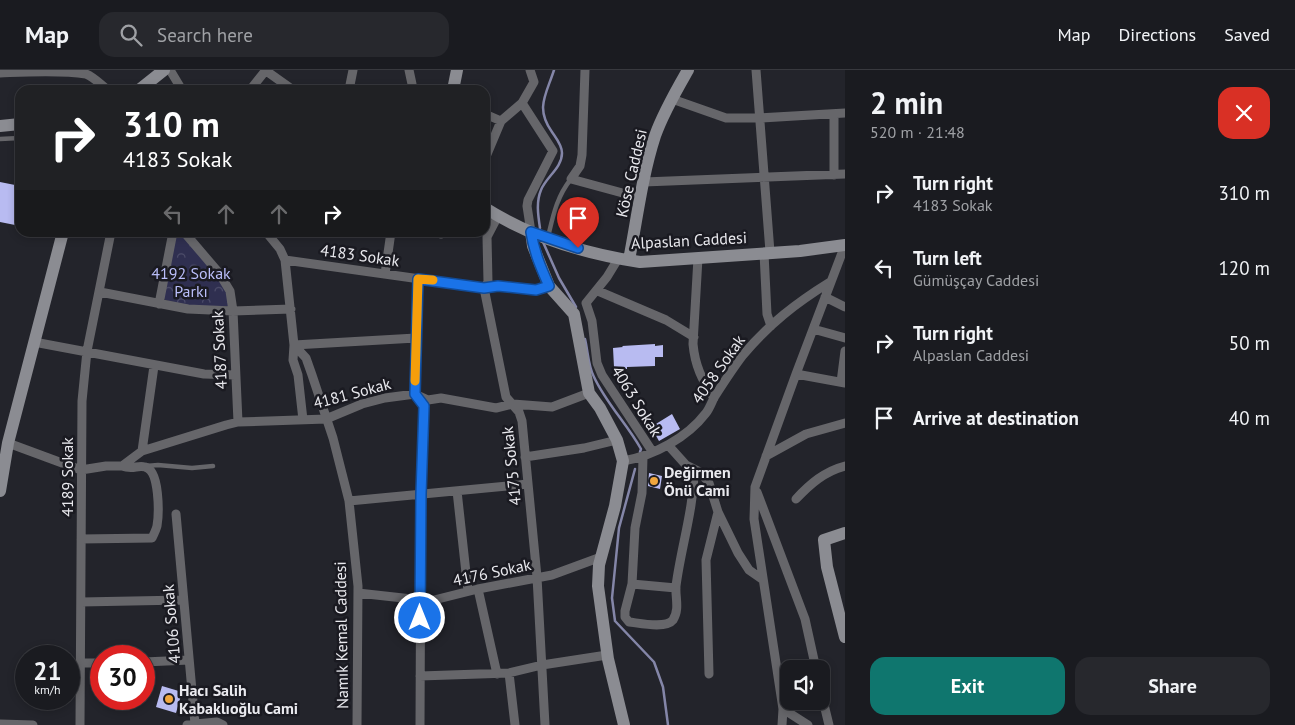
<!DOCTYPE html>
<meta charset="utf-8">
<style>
:root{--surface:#1a1b20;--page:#27282d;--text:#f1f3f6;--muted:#9fa1a5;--line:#38393e;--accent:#0f766e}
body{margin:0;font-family:"PT Sans",sans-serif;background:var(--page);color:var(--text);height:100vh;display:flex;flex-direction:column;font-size:19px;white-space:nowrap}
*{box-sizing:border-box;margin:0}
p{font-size:16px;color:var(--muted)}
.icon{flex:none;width:28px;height:28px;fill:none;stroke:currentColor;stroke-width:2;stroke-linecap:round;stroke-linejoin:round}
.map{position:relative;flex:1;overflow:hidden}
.side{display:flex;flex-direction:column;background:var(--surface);width:450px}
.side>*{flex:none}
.banner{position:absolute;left:15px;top:15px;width:475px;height:152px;border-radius:15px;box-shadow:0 2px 8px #0003,0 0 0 1px var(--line);background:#202124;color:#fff;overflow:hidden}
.buttons{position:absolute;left:780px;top:590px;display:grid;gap:10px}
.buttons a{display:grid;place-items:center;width:50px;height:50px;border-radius:10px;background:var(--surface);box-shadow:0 2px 8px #0003,0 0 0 1px var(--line);font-size:25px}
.speed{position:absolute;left:15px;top:575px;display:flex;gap:10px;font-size:25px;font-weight:700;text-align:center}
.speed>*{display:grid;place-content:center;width:65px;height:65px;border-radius:50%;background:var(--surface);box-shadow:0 2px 8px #0003,0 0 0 1px var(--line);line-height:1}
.speed small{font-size:12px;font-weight:400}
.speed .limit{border:8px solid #d22;background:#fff;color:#111}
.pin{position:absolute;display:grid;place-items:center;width:42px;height:42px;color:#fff;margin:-51px -21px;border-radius:50% 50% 50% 0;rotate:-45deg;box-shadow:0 0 5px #0007}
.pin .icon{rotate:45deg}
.me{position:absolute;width:55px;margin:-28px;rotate:0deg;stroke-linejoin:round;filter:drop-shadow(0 0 4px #0008)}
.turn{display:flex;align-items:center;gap:18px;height:105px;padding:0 25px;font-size:22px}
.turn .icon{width:65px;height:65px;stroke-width:2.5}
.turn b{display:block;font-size:35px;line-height:42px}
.lanes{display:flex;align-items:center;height:48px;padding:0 25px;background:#0003;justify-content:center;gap:25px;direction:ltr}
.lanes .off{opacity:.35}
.round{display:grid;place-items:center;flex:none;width:52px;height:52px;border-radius:15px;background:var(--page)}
.summary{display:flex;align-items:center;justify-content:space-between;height:85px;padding:0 25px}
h1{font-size:30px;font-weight:800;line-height:38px}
.cta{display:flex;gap:10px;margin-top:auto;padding:10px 25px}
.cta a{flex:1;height:58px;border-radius:15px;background:var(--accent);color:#fff;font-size:20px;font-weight:800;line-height:58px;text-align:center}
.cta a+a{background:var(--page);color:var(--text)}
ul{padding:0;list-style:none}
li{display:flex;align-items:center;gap:15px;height:75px;padding:0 25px}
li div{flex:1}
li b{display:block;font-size:19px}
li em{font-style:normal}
header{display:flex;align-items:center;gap:30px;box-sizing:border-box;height:70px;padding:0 25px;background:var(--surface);border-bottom:1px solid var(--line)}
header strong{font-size:24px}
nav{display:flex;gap:28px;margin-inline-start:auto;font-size:18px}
.search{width:350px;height:45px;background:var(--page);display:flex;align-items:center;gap:12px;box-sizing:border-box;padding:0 18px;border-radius:15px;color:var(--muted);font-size:19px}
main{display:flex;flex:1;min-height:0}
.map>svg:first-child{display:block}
</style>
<header>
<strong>Map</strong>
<div class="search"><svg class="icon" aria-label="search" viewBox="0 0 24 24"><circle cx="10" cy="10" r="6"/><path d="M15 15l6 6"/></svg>Search here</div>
<nav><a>Map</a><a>Directions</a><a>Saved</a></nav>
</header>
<main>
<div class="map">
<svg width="845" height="655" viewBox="0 0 845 655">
<defs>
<pattern id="park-crowns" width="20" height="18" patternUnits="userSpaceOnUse" patternTransform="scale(1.25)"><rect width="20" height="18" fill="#2f2f50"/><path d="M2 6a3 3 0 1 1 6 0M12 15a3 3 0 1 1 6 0" fill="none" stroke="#4d4d6a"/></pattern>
</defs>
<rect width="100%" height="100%" fill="#23242b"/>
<path fill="url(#park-crowns)" d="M 178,163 L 180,163 C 194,180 233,213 228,236 L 189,236 L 165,230 L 164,228 L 176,164 Z"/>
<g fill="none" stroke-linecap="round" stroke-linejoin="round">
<path stroke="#8486a8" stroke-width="2.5" d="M 540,158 C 538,145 536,132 541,120 C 546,107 562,98 562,83 C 562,75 556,68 552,62 C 535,38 546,25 554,0
M 543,172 L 559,208 L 576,237
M 585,269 C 588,281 588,296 594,307 C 606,333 627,354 641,379 L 640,382
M 635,399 L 619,458 L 612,528 L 615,551 L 654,592 L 663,617 L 668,655"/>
</g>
<path fill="#b8bbf1" d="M 0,112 L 20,116 L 20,156 L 0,152 Z
M 655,274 L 655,276 L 663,275 L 663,287 L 655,287 L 655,296 L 627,297 L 627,299 L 619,299 L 618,297 L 614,297 L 613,278 L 623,277 L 622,276 Z
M 672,344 L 680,359 L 659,371 L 651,357 Z
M 649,403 L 662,406 L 660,419 L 648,416 Z
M 162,616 L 182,622 L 176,643 L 156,637 Z"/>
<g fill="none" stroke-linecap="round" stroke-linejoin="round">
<path stroke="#66666a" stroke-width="4.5" d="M 0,69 L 20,68
M 548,167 C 553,146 557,126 571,109
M 146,396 L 158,395 L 192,398 L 213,396"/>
<path stroke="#66666a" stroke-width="9" d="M 170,0 L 182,20
M 265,0 L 293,20
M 409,0 L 412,14 L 410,20
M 530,0 L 534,12 L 522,33 L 553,81 L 528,130 L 527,136 L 531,162
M 585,0 L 582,85 L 580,96 L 571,109 L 641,128
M 756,0 L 770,182
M 0,3 C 27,2 60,0 86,4 C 94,7 101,15 108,20
M 250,20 L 266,0
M 349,20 L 353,0
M 672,29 L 726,48 L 760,48 L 845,43
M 485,44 L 501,51 L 522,33
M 485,89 L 501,51
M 834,105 L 834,44
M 644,112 L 845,104
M 498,146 L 487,167 L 488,212 L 484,218 L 506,327 L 519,342 L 522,351 L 537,507 L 545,655
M 184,162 L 219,203 L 230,221 L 233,241 L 238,352
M 266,162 L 280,179 L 285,190 L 294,275 L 306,288 L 312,305 L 333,368 L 349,431 L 358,516 L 357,655
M 436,162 L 441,164
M 764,183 L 767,244 L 771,256
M 698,188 L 693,274 C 695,296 702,310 714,328
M 618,189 L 607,207 L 586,233 L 592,251 L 597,293 L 602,305 L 652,381
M 285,190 L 484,218 L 498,216 L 536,220 L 549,216
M 385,204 L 391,162
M 418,209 L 415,324 L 424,336 L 421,424 L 420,655
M 598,221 L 666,250 L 694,267
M 100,222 L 188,239 L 233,241 L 291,239
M 825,227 L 845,237
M 159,234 L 173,162
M 813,259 L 845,268
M 34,272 L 204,304 L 235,305
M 796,304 L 845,313
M 841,312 L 845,281
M 303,350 L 298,305 L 293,290 L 294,275 L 416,268
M 8,373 L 81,400 L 106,396 L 122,396 L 142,381 L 226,355 L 238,352 L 326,349 L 362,334 L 385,328 L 415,324 L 428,330 L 441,328 L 496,338 L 513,334 L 552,337 L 589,323
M 668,375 L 686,395 L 700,402 L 709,413 L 718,442 L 738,483 L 749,500 L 762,509
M 142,381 L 154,296
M 766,386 L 806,364 L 845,353
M 525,387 L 584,378 L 617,370
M 643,387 L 642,423 L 635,458 L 632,514 L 625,541 L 625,547 L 629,552 C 639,553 666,559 673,550 C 680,539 675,527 676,516 C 681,477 694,439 694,399
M 623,391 C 653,386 687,368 706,343 C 710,338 712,331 715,326 C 724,312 733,298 743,285 C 769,254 796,233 830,212
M 457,421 L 468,521
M 757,422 L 805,549 L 816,599
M 796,429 C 810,414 825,401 845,396
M 349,431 L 528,414
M 176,444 L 195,654 L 187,655
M 81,469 L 152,468 C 154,464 156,460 157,456 C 159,444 160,400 145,397 C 137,395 133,400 122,396
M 632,514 L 676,518
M 478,519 L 497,604
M 358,523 L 430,531 L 478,519 L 552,505 L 601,487
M 81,532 L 183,530
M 144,592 L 189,590
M 81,593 L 101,593
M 509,603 L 515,655
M 709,604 L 706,490 L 718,442
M 420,606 L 509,603 L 542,595 L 607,585
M 821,622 L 829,655
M 783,639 L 808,655
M 0,654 L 33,655
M 195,654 L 217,652 L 223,655
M 80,655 L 82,331 L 87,281 L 111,162
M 782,655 L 783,639 L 754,449 L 755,417 L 796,304 L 845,175"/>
<path stroke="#8b8c92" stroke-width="12" d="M 139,20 L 164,0
M 453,20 L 457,0
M 0,56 L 20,54
M 485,138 C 531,167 586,184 640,192 L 800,181 L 845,175
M 531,162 L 533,176 L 549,216 L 574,244 L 589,323 L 600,338 L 617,370 L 623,391 L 615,436 L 599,495 L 598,516 L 608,589 L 624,655
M 629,190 C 637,149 642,106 655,66 C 663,43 676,21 688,0
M 0,421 L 8,373 L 63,162
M 845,463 L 824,470 L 827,497 L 845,567"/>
</g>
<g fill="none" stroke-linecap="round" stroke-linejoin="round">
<defs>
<path id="route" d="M 420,548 L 421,424 L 424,336 L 415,324 L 418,209 L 484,218 L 498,216 L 536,220 L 549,216 C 541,198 534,182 531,162 L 578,178"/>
</defs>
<use href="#route" stroke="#114b97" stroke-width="12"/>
<use href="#route" stroke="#1a73e8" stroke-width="9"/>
<path stroke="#f59e0b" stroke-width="9" d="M 415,311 L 418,209 L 433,210"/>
</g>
<g fill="#f0a63e" stroke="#1a1a21" stroke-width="2">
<circle cx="654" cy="411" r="5"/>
<circle cx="169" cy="629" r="5"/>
</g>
<g text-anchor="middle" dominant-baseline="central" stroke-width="5" stroke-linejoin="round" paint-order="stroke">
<g font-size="16" fill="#e9e9ee" stroke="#1a1a21">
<text transform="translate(631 103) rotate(-77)">Köse Caddesi</text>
<text transform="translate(689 170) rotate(-3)">Alpaslan Caddesi</text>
<text transform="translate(360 185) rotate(8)">4183 Sokak</text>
<text transform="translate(219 280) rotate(-93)">4187 Sokak</text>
<text transform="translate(718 299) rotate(-55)">4058 Sokak</text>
<text transform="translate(352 323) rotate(-15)">4181 Sokak</text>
<text transform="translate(637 331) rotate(58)">4063 Sokak</text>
<text transform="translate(511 396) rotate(-96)">4175 Sokak</text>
<text transform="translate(67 407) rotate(-90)">4189 Sokak</text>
<text transform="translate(492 502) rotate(-12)">4176 Sokak</text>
<text transform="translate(171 554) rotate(-95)">4106 Sokak</text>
<text transform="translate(341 565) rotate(-91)">Namık Kemal Caddesi</text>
</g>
<g font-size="16" fill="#babefa" stroke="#1a1a21">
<text x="191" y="203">4192 Sokak<tspan x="191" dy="18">Parkı</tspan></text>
</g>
<g font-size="16" font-weight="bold" fill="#e9e9ee" stroke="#1a1a21" text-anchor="start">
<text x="664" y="402">Değirmen<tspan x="664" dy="18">Önü Cami</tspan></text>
<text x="179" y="620">Hacı Salih<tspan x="179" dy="18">Kabaklıoğlu Cami</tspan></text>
</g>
</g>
</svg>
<div class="buttons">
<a><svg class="icon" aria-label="sound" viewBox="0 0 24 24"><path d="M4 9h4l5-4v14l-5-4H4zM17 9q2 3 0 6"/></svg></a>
</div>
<div class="speed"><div>21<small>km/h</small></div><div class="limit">30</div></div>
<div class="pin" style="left:578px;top:178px;background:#d93025"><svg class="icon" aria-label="arrive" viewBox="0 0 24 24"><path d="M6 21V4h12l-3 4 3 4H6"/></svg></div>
<svg class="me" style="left:420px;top:548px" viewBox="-20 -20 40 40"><circle r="17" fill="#1a73e8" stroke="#fff" stroke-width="3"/><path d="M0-11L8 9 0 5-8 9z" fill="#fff"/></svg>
<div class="banner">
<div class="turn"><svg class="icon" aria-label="right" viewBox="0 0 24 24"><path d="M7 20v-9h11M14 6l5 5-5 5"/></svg><div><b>310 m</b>4183 Sokak</div></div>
<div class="lanes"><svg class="icon off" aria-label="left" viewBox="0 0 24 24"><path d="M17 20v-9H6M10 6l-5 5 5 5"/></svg><svg class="icon off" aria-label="ahead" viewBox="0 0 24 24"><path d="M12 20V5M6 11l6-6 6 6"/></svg><svg class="icon off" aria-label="ahead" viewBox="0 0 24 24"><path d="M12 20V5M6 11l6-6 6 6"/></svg><svg class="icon" aria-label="right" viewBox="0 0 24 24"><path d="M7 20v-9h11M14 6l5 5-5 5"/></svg></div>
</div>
</div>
<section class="side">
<div class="summary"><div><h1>2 min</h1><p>520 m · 21:48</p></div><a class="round" style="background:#d93025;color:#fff"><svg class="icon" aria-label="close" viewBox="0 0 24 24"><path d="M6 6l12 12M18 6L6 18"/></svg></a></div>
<ul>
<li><svg class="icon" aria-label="right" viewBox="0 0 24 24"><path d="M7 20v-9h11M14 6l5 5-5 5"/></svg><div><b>Turn right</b><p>4183 Sokak</p></div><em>310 m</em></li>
<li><svg class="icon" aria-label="left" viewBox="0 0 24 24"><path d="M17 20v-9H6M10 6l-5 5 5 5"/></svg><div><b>Turn left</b><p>Gümüşçay Caddesi</p></div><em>120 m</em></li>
<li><svg class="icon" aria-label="right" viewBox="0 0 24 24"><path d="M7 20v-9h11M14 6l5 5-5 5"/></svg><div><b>Turn right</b><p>Alpaslan Caddesi</p></div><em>50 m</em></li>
<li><svg class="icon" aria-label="arrive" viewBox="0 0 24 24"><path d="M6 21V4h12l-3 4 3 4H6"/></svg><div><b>Arrive at destination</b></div><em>40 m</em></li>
</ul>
<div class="cta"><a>Exit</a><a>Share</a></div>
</section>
</main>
